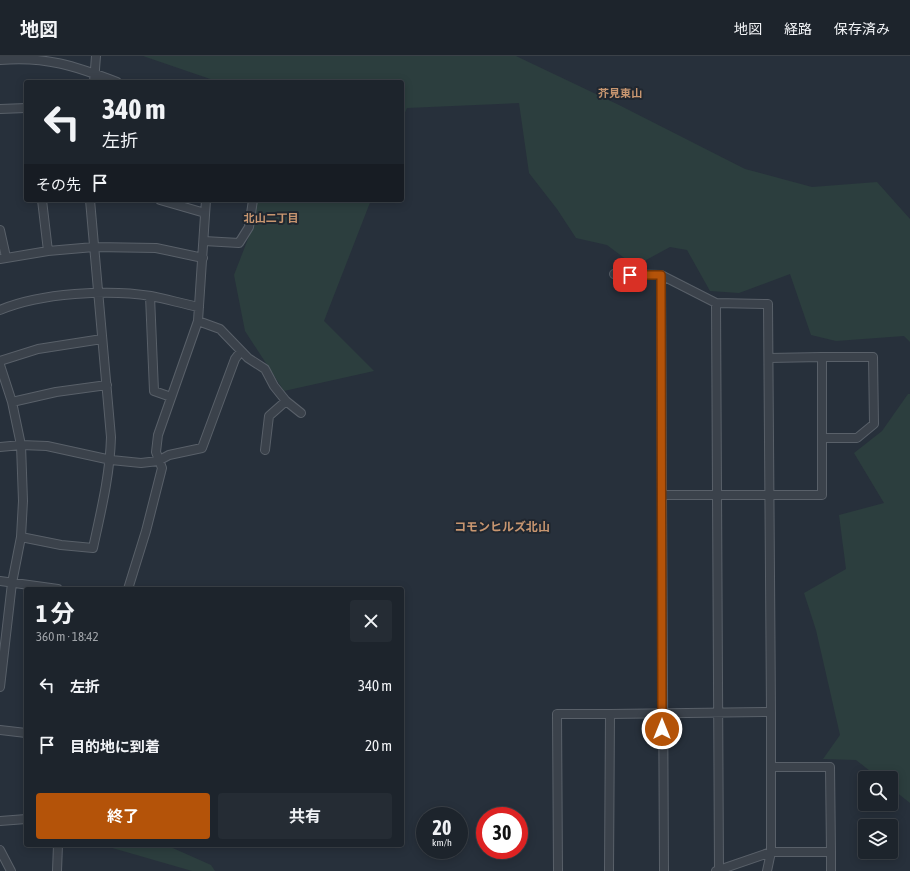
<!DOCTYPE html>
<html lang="ja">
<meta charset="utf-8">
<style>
:root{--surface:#1d242c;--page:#252c34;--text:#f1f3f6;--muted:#a0a4a9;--line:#3b4148;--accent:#b45309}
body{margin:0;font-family:"Asap Condensed","Noto Sans JP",sans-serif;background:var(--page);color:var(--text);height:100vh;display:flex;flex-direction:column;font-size:15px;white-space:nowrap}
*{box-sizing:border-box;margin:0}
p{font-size:13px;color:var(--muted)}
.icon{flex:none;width:22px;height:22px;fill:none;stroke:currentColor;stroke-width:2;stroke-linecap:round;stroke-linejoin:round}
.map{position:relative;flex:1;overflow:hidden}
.details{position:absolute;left:24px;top:531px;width:380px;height:260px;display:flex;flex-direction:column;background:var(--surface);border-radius:4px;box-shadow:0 2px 10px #0003,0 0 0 1px var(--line)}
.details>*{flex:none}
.guide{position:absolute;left:24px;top:24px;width:380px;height:122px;border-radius:4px;box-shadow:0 2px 10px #0003,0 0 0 1px var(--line);background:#1d242c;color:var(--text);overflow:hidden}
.buttons{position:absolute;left:858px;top:715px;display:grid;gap:8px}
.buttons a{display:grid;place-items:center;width:40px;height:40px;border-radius:4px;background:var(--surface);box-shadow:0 2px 10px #0003,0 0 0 1px var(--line);font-size:20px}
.speed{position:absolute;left:416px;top:751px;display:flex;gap:8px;font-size:20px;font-weight:700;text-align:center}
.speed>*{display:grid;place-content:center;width:52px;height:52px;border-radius:50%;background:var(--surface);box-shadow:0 2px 10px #0003,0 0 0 1px var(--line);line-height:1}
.speed small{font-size:10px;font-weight:400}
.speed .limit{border:6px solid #d22;background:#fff;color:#111}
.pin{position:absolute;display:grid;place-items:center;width:34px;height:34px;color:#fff;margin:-17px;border-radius:8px;box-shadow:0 2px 6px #0006}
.me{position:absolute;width:44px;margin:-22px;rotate:0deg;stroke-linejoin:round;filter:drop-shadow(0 0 3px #0008)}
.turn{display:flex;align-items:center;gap:14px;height:84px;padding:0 12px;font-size:18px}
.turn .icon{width:52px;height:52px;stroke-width:2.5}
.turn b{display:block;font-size:28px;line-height:34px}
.then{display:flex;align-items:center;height:38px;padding:0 12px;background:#0003;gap:8px;font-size:15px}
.round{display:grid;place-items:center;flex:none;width:42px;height:42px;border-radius:4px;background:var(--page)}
.overview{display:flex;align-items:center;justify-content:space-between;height:68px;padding:0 12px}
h1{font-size:24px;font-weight:700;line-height:30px}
.action{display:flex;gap:8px;margin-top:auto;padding:8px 12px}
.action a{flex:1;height:46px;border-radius:4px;background:var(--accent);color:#fff;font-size:16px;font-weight:700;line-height:46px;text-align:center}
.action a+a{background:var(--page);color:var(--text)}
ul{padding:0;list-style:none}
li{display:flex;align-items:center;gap:12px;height:60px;padding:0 12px}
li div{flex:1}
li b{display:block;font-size:15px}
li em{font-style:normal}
header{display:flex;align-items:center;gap:24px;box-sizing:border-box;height:56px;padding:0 20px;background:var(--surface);border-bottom:1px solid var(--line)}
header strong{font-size:19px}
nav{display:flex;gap:22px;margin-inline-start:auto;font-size:14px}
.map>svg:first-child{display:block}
</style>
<header>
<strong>地図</strong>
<nav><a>地図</a><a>経路</a><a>保存済み</a></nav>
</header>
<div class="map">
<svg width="910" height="815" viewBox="0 0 910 815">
<rect width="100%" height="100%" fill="#27303b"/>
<path fill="#2c3e3e" d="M 143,0 L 516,0 L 619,49 L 745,113 L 812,131 L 877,126 L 910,163 L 910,286 L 904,280 L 836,285 L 811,279 L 790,218 L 739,237 L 710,235 L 687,194 L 670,191 L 635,210 L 607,189 L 576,182 L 557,153 L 529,117 L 519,47 L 407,52 L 402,63 L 402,26 L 219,26 Z
M 257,144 L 371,144 L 324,265 L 374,315 L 284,335 L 245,275 L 234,219 L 251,175 Z
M 908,338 L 910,338 L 910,747 L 891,732 L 891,722 L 879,722 L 856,704 L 823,703 L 840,679 L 816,574 L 804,537 L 846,513 L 839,459 L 884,447 L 854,397 L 882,375 Z
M 102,789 L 166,789 L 211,809 L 215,815 L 192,815 Z"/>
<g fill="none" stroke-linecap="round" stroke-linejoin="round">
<defs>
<path id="minor" d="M 0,4 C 46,0 75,10 117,26
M 94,26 L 96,0
M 0,53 L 26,52
M 42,144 L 48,195
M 160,144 L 205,157
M 0,174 L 6,201
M 204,185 L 239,187 L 249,171 L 253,144
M 0,203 L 48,195 L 94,191 L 156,192 L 203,202
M 614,218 L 661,219
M 150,240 L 154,335 L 171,341
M 716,247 L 661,219 L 662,439 L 822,439 L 822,301 L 769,302
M 0,254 C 40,237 109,233 151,240 C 167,243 183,248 199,251
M 198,265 L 220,273 L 248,302 L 265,313 L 274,330 L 286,345 L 301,357
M 822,301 L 873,301 L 874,368 L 857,382 L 822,382
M 0,305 L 38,293 L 102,283
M 0,309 L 12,346 L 21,389 L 23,445 L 21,481 L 12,527 L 0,631
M 12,346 L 56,336 L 107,329
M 0,391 L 21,389 L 47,390 L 111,404 L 141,407 L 158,405 L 169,399 L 202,392 L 235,303 L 241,295
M 265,394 L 269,360 L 286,345
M 662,439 L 664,815
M 21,481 L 61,489 L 93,492 C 101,455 110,419 111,381 L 90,144
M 0,525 L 58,533
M 128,533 L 146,475 L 162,412 L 156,396 L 158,379 L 198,265 L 206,144
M 610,658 L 771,656 L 771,796 L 767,815
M 0,674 L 26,677
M 0,765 L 26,763
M 0,794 L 11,815
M 719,814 L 716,247 L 768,248 L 771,656
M 57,815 L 58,789
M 558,815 L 557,658 L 610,658 L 609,815
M 716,815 L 771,796 L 831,796 L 830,711 L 772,711
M 831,815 L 831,796"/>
</defs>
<use href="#minor" stroke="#596069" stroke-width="10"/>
<use href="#minor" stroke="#3b424b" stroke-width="8"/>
</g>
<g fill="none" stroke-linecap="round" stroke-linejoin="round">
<defs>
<path id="route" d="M 630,219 L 661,219 L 662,673"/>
</defs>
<use href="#route" stroke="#753606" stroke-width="10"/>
<use href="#route" stroke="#b45309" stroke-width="7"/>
</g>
<g text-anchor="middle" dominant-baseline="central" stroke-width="4" stroke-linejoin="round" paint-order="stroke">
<g font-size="11" font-weight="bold" fill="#c89670" stroke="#202730">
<text x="620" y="37">芥見東山</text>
<text x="271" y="162">北山二丁目</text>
</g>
<g font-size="12" font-weight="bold" fill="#c89670" stroke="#202730">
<text x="502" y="471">コモンヒルズ北山</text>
</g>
</g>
</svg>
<div class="buttons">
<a><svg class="icon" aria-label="search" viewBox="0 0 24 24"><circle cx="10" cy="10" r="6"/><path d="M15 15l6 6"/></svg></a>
<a><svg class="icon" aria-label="layers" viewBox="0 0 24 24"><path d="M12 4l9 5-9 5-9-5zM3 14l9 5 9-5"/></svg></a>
</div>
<div class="speed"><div>20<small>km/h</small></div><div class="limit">30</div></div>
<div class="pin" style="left:630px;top:219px;background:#d93025"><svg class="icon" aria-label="arrive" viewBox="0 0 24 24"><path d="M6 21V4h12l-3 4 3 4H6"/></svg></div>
<svg class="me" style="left:662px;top:673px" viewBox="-20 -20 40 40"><circle r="17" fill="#b45309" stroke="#fff" stroke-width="3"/><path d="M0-11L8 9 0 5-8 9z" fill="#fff"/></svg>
<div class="guide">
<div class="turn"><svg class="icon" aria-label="left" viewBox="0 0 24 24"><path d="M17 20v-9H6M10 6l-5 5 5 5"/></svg><div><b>340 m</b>左折</div></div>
<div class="then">その先<svg class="icon" aria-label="arrive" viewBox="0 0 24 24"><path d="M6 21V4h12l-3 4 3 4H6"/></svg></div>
</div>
<section class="details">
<div class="overview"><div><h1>1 分</h1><p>360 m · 18:42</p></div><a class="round"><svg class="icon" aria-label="close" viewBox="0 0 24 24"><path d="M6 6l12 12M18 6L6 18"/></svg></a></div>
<ul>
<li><svg class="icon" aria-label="left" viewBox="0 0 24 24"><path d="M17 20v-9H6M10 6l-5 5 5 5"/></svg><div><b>左折</b></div><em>340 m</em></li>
<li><svg class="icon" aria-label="arrive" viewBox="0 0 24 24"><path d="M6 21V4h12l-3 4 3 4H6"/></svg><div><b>目的地に到着</b></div><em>20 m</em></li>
</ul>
<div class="action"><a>終了</a><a>共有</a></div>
</section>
</div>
